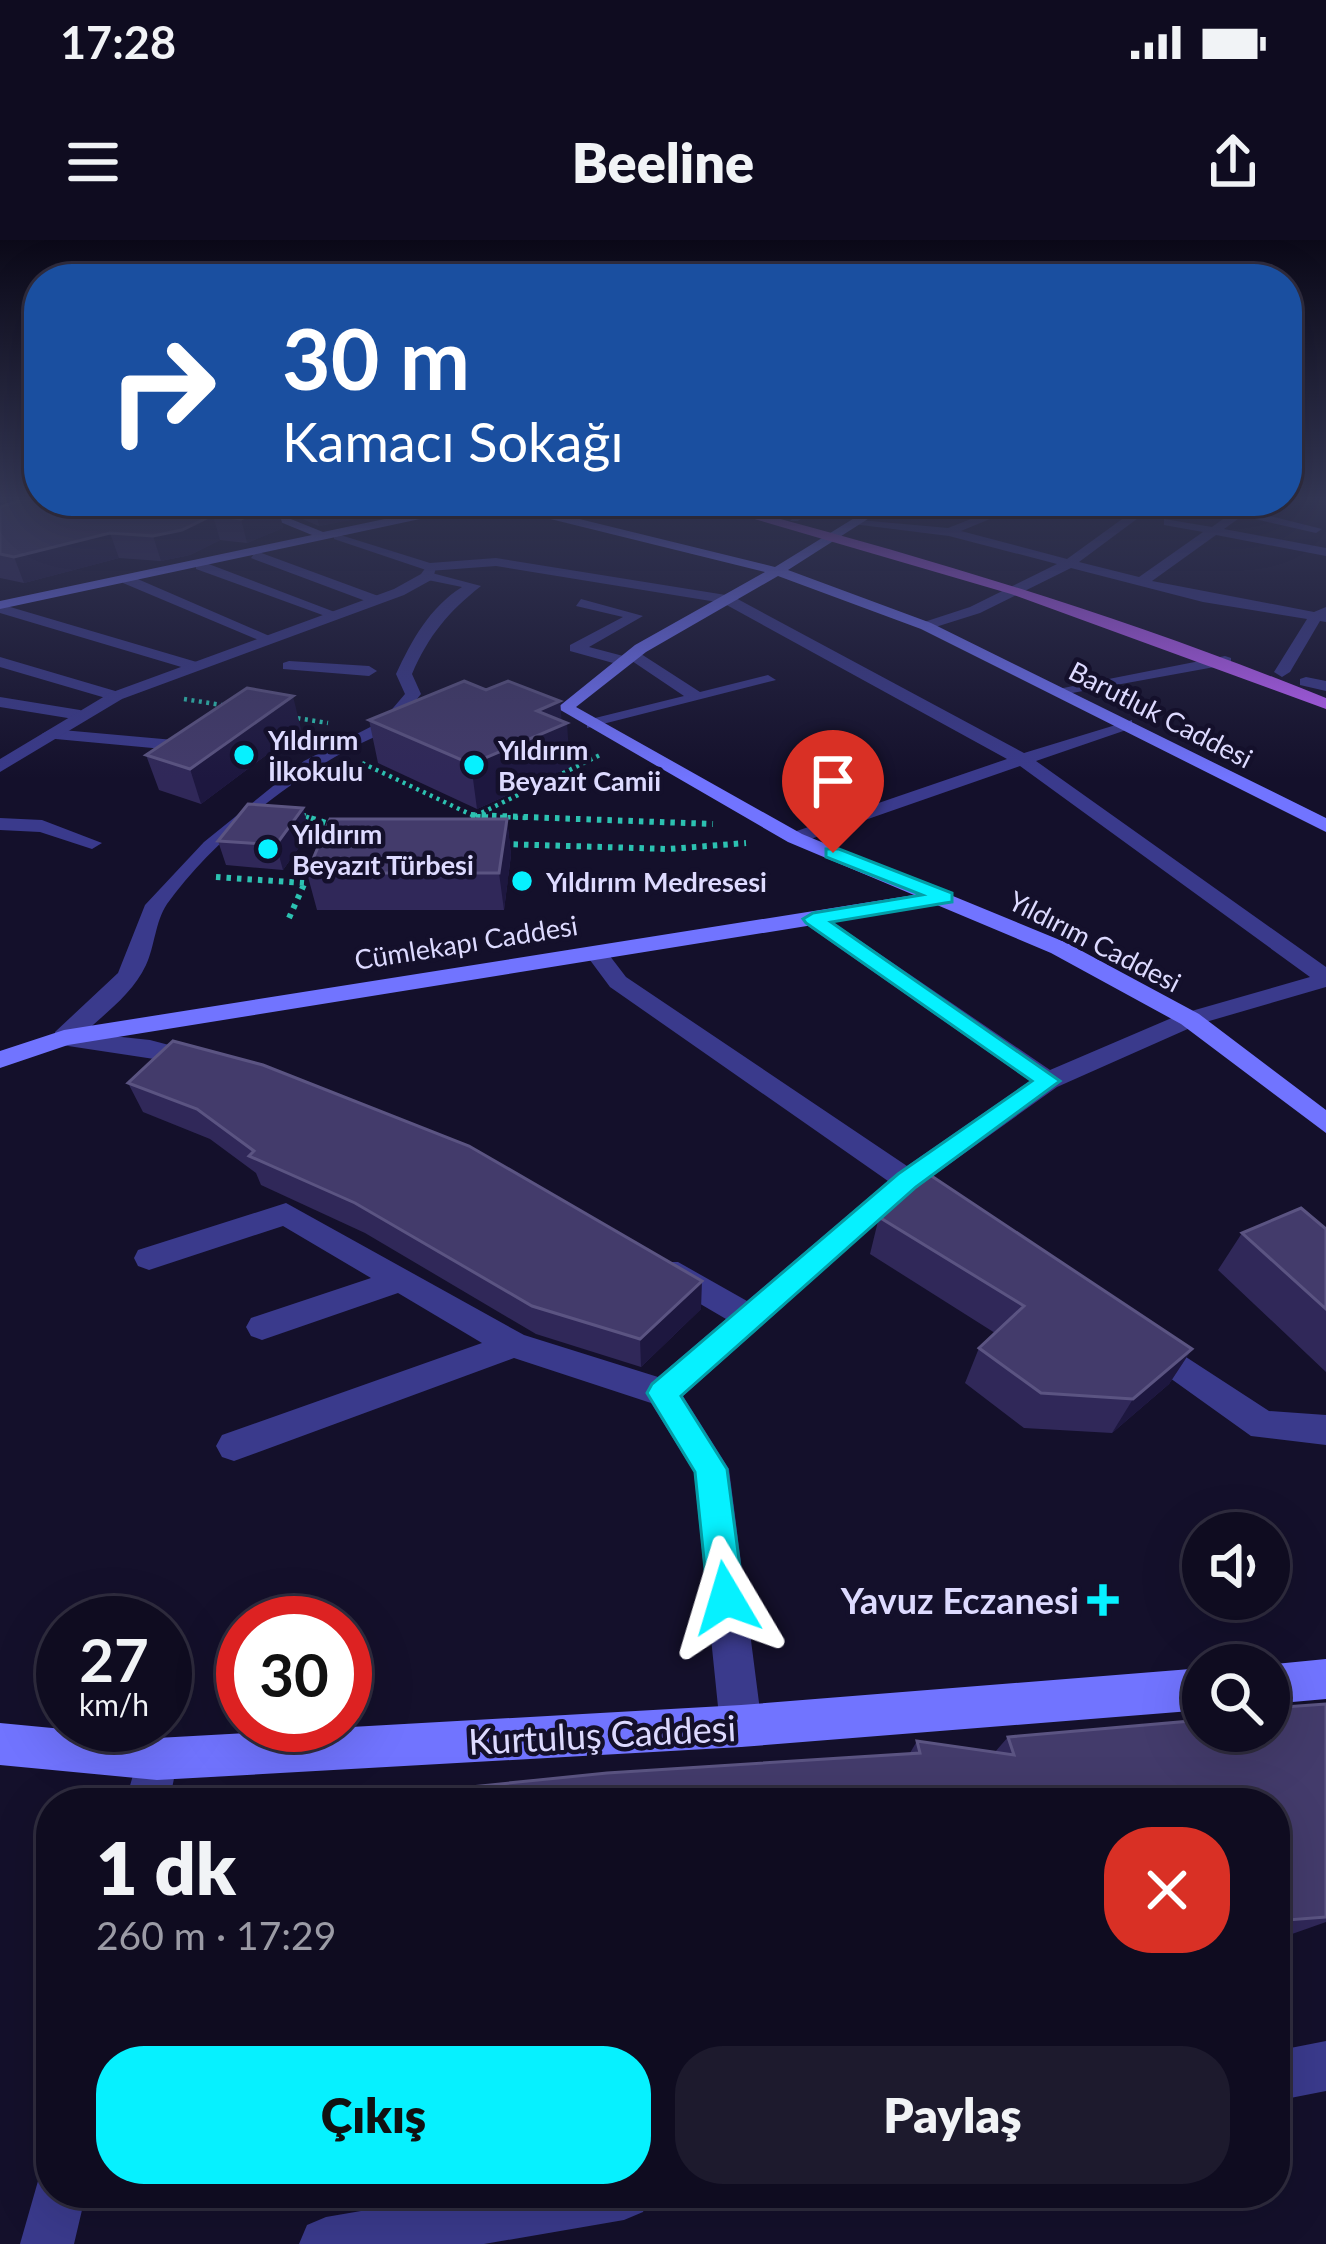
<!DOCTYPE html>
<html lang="tr">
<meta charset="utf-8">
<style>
:root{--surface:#0f0c20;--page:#1d1a2d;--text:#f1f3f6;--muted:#9b9ba5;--line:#2f2c3e;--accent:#06f1ff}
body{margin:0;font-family:Lato,sans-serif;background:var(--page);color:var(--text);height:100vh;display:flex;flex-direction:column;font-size:45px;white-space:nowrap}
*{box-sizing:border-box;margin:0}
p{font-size:39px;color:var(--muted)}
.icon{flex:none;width:66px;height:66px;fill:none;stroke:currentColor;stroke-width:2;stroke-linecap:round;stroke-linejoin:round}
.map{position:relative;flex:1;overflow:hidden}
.details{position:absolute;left:36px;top:1548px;width:1254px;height:420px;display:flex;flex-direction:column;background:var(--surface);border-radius:48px;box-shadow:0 12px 48px #0002,0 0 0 3px var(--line)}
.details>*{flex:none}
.top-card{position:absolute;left:24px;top:24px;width:1278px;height:252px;border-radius:48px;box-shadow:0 12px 48px #0002,0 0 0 3px var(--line);background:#1a4fa0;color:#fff;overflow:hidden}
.tools{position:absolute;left:1182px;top:1272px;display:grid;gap:24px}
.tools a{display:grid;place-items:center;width:108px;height:108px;border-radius:50%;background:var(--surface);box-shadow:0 12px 48px #0002,0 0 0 3px var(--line);font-size:60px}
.speed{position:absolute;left:36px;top:1356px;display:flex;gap:24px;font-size:60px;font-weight:700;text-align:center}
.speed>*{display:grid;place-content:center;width:156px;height:156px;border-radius:50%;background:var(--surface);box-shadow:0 12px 48px #0002,0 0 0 3px var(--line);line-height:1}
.speed small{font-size:30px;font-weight:400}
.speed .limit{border:18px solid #d22;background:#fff;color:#111}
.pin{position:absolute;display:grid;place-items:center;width:102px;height:102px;color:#fff;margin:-123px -51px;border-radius:50% 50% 50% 0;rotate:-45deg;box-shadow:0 0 12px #0007}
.pin .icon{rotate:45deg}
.me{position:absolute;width:132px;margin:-66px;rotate:353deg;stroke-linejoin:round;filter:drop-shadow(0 0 9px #0008)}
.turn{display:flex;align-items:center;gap:42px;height:252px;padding:0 60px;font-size:54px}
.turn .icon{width:156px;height:156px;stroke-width:2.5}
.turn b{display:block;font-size:84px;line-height:102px}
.round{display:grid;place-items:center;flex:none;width:126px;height:126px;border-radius:48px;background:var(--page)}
.head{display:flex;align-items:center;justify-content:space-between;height:204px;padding:0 60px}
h1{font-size:72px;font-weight:800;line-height:90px}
.button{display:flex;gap:24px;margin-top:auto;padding:24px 60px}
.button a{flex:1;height:138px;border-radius:48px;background:var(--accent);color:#111;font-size:48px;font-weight:800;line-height:138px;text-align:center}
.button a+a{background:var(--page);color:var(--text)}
.status{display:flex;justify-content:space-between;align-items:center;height:84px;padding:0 60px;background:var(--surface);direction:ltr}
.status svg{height:33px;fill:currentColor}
header{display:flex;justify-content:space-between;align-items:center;height:156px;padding:0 60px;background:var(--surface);font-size:54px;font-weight:800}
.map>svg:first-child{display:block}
</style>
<div class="status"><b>17:28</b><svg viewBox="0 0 49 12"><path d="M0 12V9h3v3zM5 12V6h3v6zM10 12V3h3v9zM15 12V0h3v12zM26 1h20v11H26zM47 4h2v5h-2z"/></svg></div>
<header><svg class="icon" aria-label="menu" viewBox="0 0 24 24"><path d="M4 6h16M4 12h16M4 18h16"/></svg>Beeline<svg class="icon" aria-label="share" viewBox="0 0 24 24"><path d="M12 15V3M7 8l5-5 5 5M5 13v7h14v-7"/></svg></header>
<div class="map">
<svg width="1326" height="2004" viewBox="0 0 1326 2004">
<rect width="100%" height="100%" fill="#14102b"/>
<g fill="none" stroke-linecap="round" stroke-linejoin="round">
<path stroke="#2cc1b1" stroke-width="4.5" stroke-dasharray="3 4.5" stroke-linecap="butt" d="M 184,459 L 228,466
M 290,477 L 328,483
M 362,523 L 474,576 L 528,578
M 299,574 L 310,578
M 475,576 L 602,514"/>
<path stroke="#2cc1b1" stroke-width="6" stroke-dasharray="4.5 6" stroke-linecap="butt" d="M 301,575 L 335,586
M 471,575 L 713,584
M 503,604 L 669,609 L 746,603
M 216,637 L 304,643
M 289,678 L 306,640"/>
<path fill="#3a3a8c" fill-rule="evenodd" d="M 584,261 L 601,261 L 559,278 L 549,275 Z
M 810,261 L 824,261 L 798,281 L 790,281 Z
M 1017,261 L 1033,261 L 961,291 L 1067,319 L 1147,261 L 1161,261 L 1079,322 L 1139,337 L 1203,292 L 1164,285 L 1164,279 L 1212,287 L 1248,261 L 1262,261 L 1250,271 L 1322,289 L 1316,293 L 1242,276 L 1224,289 L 1326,308 L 1326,316 L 1216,295 L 1152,341 L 1314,372 L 1326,367 L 1326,382 L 1320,381 L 1290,432 L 1282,437 L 1274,432 L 1307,379 L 1203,362 L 1071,328 L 980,373 L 926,390 L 921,383 L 970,367 L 1057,324 L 949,296 L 853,284 L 859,280 L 948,288 Z
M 334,293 L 430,323 L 496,318 L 732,356 L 1024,513 L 1132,480 L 1132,488 L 1036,521 L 1326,727 L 1326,747 L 1199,784 L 1057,847 L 927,940 L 937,951 L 933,958 L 923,961 L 908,955 L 683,1156 L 729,1229 L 762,1486 L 756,1501 L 741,1507 L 726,1501 L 720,1486 L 694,1232 L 651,1163 L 514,1118 L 234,1221 L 222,1217 L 216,1206 L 222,1195 L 482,1103 L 398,1053 L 262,1100 L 251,1096 L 246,1087 L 251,1078 L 371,1038 L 283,986 L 149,1030 L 138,1026 L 134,1018 L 138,1010 L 286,963 L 524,1095 L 658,1137 L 726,1079 L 656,1038 L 652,1030 L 656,1022 L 678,1022 L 747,1061 L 888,941 L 610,747 L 584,712 L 587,707 L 603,707 L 626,737 L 907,926 L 1030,841 L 805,684 L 805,674 L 821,674 L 1050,830 L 1181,774 L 1310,737 L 1020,526 L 802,602 L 788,602 L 788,594 L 1007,519 L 723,363 L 496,326 L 429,331 L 334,299 Z
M 256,311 L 381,357 L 383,360 L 371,363 L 251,318 Z
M 196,323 L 206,323 L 340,374 L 328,377 L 196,329 Z
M 428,332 L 481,346 C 448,372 429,395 412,434 L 421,454 L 405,474 L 416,474 L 416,482 C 328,506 220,590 167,664 C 155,682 155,706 146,725 C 133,753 107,772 84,793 L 150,800 L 207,815 L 207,827 L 55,804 L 55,792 L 118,733 L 145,665 L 204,602 L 304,521 L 382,481 L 405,454 L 396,434 C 412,400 429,368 462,347 L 423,339 Z
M 123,337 L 133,337 L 274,398 L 261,401 L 123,343 Z
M 581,359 L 643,376 L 589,407 L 627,417 L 628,412 L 638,412 L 700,452 L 768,435 L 776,440 L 587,488 L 587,480 L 684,456 L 632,421 L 624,426 L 570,411 L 570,405 L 623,377 L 576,366 Z
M 0,364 L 200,423 L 202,426 L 188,429 L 0,373 Z
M 1225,416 L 1231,418 L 1231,424 L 1061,455 L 1053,450 Z
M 0,417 L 122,453 L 124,456 L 116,461 L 0,427 Z
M 289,421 L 369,426 L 377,431 L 369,436 L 283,429 L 283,423 Z
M 1306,437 L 1326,441 L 1326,451 L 1300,445 L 1300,439 Z
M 0,457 L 80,470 L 88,475 L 80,480 L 0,467 Z
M 51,489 L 174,500 L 183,505 L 174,510 L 45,498 L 42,494 Z
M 0,578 L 42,580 L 102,603 L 92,609 L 40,592 L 0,590 Z
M 1146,1091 L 1269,1171 L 1326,1175 L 1326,1205 L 1251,1196 L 1135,1113 L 1130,1104 L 1135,1095 Z
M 157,1498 L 172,1504 L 178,1519 L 169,1563 L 125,1563 L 142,1504 Z
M 1326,1801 L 1326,1851 L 1275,1861 L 1275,1811 Z
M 51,1930 L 51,1953 L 86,1953 L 74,2004 L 20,2004 L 40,1934 Z
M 466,1953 L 651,1953 L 643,1972 L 624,1980 L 484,2004 L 299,2004 L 307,1985 L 326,1977 Z"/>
<path fill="#3a3a8c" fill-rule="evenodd" d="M 429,323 L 436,327 L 433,339 L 404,355 L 122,459 L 0,532 L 0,519 L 110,453 L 394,349 L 421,334 Z"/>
<path fill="#7174ff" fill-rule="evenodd" d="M 229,261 L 246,261 L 323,292 L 470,261 L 506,261 L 775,327 L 882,261 L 896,261 L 788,330 L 931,383 L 1326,578 L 1326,592 L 921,389 L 778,336 L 646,412 L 576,467 L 802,594 L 1067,703 L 1199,774 L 1326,870 L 1326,893 L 1181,784 L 1051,713 L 937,665 L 68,805 L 0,828 L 0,811 L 64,790 L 914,655 L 788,602 L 557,468 L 635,405 L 765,332 L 490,264 L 0,369 L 0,361 L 312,295 Z
M 1326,1419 L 1326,1459 L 1269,1464 L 1265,1425 Z
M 1203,1428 L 1203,1470 L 741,1507 L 157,1540 L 0,1525 L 0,1483 L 157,1498 L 741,1465 Z"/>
<path fill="#bd61ff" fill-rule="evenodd" d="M 693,261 L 713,261 C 921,315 1126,377 1326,458 L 1326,469 L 1011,354 Z"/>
</g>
<path fill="#302859" d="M 39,261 L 416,261 L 417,267 L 319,286 L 279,269 L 283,288 L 247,303 L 220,300 L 190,315 L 161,321 L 119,318 L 24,343 L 0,338 L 0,267 Z
M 486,450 L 560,461 L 561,481 L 570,527 L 477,569 L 378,523 L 369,480 Z
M 301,489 L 201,564 L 159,550 L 146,515 Z
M 303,568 L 309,593 L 283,630 L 226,625 L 218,601 Z
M 507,579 L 511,615 L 504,670 L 317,670 L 307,633 Z
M 128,843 L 701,1069 L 641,1127 L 536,1094 L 365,993 L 261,945 L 256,933 L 210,899 L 143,872 Z
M 879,977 L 1192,1109 L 1169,1144 L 1112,1193 L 1024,1188 L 965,1143 L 979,1108 L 995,1093 L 870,1014 Z
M 1326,989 L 1326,1132 L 1218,1030 L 1242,993 Z
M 1326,1464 L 1326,1682 L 1275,1700 L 1275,1563 L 910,1513 L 917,1501 L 995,1512 L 1008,1497 L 1203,1480 Z"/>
<path fill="#1d173f" d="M 416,261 L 417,267 L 319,286 L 314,262 Z
M 277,264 L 283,288 L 247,303 L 241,279 Z
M 213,275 L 220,300 L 190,315 L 161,321 L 153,296 Z
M 110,293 L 119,318 L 24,343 L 14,317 Z
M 293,456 L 301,489 L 201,564 L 190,529 Z
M 560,461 L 562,485 L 567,483 L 570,527 L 477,569 L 471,524 L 537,471 Z
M 303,568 L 309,593 L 283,630 L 276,605 Z
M 507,579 L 511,615 L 504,670 L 499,633 Z
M 702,1041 L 701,1069 L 641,1127 L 640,1099 Z
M 1192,1109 L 1169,1144 L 1112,1193 L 1133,1159 Z
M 226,1553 L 238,1563 L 224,1563 Z"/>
<path fill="#433b6b" stroke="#5b5482" stroke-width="3" d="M 24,259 L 39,259 L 39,261 L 270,261 L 277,264 L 241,279 L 213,275 L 182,290 L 153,296 L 110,293 L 14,317 L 0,314 L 0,267 Z
M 464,441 L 486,450 L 508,441 L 560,461 L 537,471 L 567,483 L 471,524 L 369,480 Z
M 247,448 L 293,456 L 190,529 L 146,515 Z
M 248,564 L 303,568 L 276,605 L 218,601 Z
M 330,579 L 507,579 L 499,633 L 307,633 Z
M 173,801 L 263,825 L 469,906 L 702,1041 L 640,1099 L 532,1066 L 355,963 L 249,916 L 254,911 L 197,869 L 128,843 Z
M 930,935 L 1192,1109 L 1133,1159 L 1041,1153 L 979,1108 L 1024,1066 L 879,977 Z
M 1301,968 L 1326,989 L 1326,1069 L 1242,993 Z
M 1326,1464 L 1326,1677 L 1275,1681 L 1275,1563 L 313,1563 L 607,1533 L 920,1513 L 917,1501 L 1014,1515 L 1008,1497 L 1203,1480 L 1203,1491 L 1269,1491 L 1269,1468 Z
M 226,1553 L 224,1563 L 139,1563 L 140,1559 Z"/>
<linearGradient id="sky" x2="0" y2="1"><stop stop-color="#0b0918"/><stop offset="0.48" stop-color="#343755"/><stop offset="1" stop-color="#343755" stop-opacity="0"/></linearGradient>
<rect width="1326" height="539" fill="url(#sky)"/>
<path fill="#06f1ff" stroke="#049da6" stroke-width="3" d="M 826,609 L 839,609 L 952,653 L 952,662 L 945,663 L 831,682 L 1060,841 L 916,947 L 681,1156 L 727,1229 L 744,1358 L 738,1370 L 726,1375 L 714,1370 L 708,1358 L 695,1232 L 647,1153 L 652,1144 L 898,934 L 1032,841 L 806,683 L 803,679 L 813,673 L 922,655 L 826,617 Z"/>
<g fill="#06f1ff" stroke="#14102b" stroke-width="4.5">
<circle cx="244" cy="515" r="12"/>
<circle cx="474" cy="525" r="12"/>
<circle cx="268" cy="609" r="12"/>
<circle cx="522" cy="641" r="12"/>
<path d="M1097 1342h12v12h12v12h-12v12h-12v-12h-12v-12h12z"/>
</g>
<g text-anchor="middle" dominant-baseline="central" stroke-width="9" stroke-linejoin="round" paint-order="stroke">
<g font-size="27" fill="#dddaff" stroke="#14102b">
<text transform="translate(1161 474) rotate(27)">Barutluk Caddesi</text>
<text transform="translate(1095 701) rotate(27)">Yıldırım Caddesi</text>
<text transform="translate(466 702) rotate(-9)">Cümlekapı Caddesi</text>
</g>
<g font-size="27" font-weight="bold" fill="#dddaff" stroke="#14102b" text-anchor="start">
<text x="268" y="499">Yıldırım<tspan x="268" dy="31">İlkokulu</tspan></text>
<text x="498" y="509">Yıldırım<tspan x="498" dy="31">Beyazıt Camii</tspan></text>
<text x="292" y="593">Yıldırım<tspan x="292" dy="31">Beyazıt Türbesi</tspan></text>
<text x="546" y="641">Yıldırım Medresesi</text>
</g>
<g font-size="36" font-weight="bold" fill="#dddaff" stroke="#14102b" text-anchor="end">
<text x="1079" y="1360">Yavuz Eczanesi</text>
</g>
<g font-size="36" fill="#dddaff" stroke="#14102b">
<text transform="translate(602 1494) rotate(-3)">Kurtuluş Caddesi</text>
</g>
</g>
</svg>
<div class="tools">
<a><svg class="icon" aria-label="sound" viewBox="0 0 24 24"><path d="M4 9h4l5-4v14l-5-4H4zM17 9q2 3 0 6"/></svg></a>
<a><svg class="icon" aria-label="search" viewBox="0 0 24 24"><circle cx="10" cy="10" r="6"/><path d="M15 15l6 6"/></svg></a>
</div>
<div class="speed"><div>27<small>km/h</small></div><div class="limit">30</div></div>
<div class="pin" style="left:833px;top:613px;background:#d93025"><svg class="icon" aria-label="arrive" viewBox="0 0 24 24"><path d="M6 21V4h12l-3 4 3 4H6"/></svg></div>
<svg class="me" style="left:726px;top:1358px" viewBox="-20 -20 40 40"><path d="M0-17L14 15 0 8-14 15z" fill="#06f1ff" stroke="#fff" stroke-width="4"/></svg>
<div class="top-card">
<div class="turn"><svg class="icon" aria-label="right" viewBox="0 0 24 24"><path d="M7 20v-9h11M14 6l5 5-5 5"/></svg><div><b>30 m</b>Kamacı Sokağı</div></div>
</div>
<section class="details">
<div class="head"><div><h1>1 dk</h1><p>260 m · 17:29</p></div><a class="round" style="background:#d93025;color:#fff"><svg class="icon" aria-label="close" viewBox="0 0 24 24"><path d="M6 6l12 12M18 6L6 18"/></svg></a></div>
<div class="button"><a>Çıkış</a><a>Paylaş</a></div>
</section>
</div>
